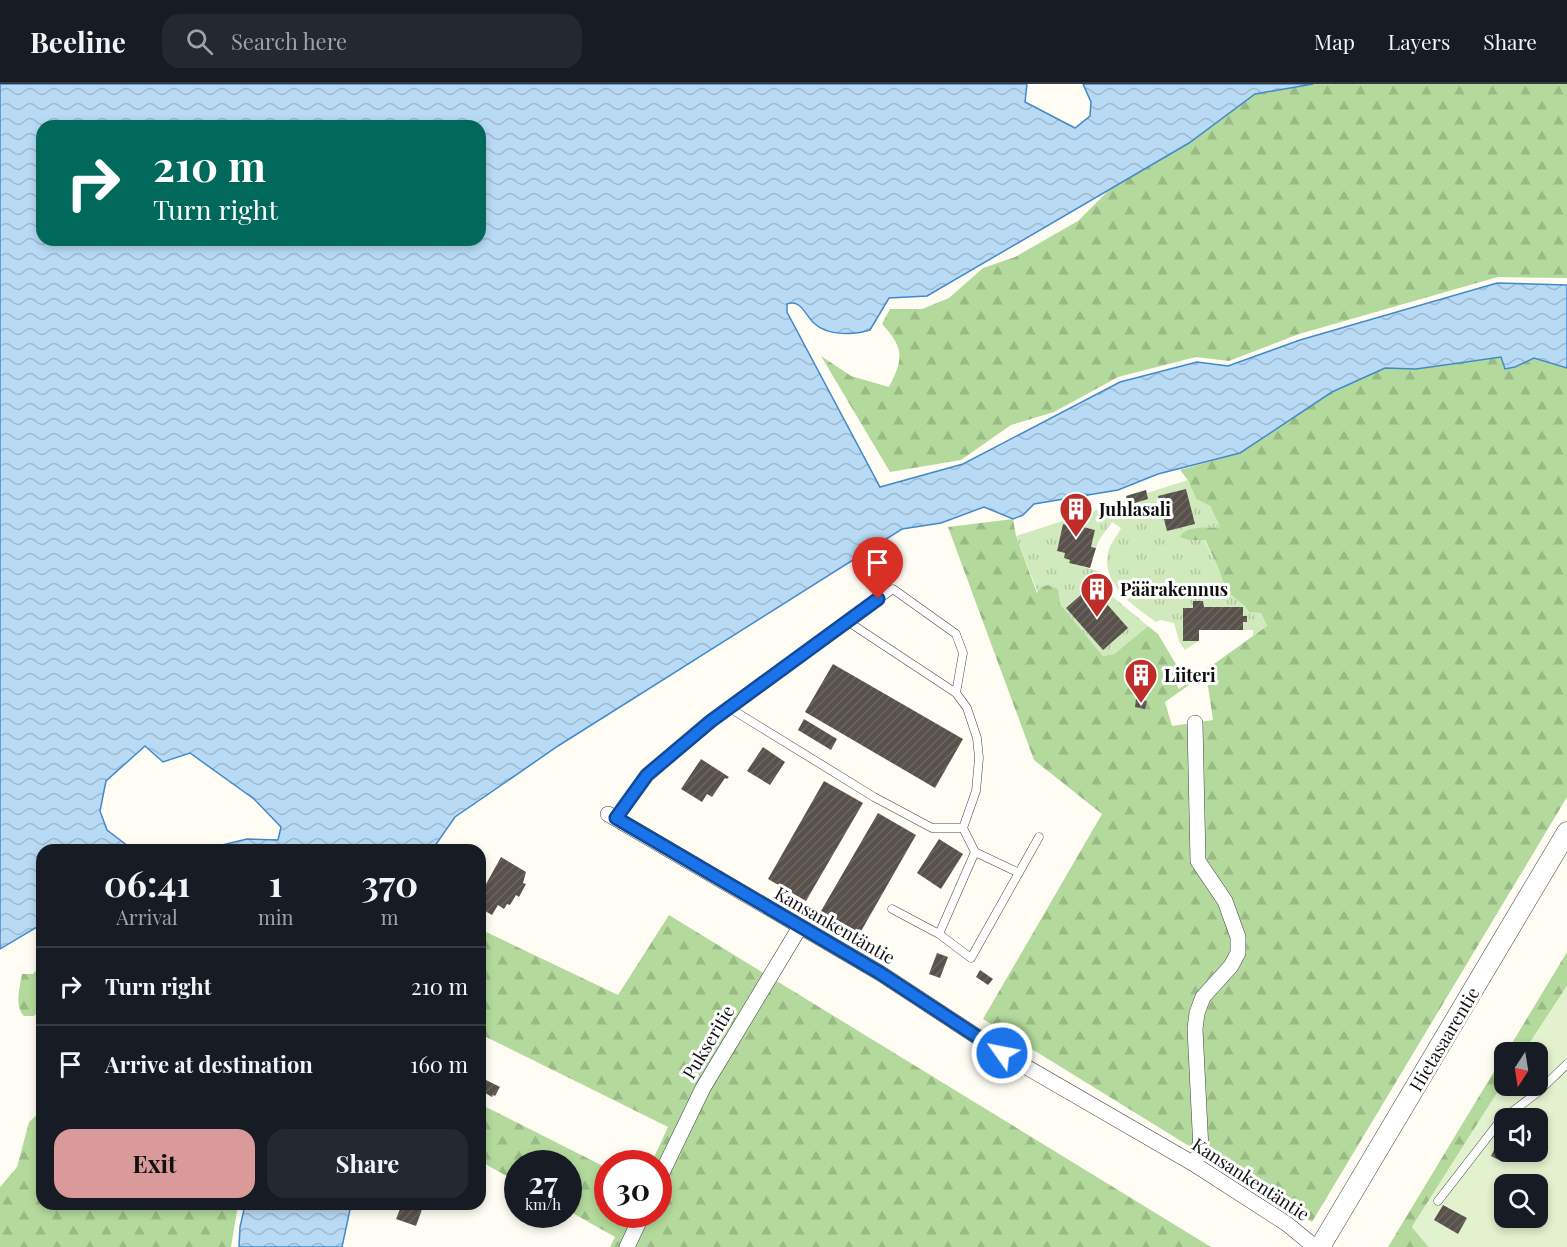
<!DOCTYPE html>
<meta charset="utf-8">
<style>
:root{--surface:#171b24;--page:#242831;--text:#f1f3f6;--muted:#9ea1a6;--line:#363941;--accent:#da9a9a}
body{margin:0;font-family:"Playfair Display",serif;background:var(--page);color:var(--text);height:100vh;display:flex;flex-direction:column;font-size:22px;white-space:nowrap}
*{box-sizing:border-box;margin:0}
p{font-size:20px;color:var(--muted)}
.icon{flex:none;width:33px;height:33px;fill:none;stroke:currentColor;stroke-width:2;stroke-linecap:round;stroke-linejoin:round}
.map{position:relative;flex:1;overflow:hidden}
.side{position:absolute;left:36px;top:760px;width:450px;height:366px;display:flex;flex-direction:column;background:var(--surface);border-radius:18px;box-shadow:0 3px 9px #0003}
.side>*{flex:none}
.banner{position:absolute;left:36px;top:36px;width:450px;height:126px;border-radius:18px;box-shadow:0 3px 9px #0003;background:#00695c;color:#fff;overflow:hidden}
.needle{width:39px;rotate:192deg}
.controls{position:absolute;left:1494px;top:958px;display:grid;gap:12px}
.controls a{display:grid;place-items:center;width:54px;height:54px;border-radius:12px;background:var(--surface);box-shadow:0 3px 9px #0003;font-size:30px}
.speed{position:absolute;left:504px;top:1066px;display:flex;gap:12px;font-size:30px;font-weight:700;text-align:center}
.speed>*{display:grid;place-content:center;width:78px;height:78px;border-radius:50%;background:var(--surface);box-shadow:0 3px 9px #0003;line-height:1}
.speed small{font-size:15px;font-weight:400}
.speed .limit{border:9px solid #d22;background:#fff;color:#111}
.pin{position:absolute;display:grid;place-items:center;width:51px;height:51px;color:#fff;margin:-62px -26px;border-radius:50% 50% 50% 0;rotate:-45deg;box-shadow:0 0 6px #0007}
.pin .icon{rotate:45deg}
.me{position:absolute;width:66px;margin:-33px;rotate:303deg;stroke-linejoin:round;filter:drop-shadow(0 0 4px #0008)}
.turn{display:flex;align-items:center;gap:21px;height:126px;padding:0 18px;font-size:27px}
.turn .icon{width:78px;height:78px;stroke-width:2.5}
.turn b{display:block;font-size:42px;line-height:51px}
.eta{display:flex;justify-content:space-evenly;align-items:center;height:102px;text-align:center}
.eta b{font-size:36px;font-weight:700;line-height:42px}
.action{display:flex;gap:12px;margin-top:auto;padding:12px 18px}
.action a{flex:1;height:69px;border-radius:18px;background:var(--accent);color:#111;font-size:24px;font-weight:700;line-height:69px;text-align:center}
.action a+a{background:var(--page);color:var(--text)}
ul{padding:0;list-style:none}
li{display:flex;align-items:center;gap:18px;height:78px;padding:0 18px;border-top:2px solid var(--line)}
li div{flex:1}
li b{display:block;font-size:22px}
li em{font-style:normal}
header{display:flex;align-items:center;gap:36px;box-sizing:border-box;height:84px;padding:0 30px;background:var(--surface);border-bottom:2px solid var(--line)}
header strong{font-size:28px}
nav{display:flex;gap:33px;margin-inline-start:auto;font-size:21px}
.search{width:420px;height:54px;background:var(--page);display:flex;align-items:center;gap:15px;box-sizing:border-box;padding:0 21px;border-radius:18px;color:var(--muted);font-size:22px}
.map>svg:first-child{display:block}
</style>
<header>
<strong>Beeline</strong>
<div class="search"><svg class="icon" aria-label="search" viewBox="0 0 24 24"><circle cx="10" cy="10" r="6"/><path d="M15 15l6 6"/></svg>Search here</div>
<nav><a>Map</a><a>Layers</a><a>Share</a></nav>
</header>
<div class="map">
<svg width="1567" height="1163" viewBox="0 0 1567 1163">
<defs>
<pattern id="grass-tufts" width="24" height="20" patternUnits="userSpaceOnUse" patternTransform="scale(1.5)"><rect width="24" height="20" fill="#d1eabd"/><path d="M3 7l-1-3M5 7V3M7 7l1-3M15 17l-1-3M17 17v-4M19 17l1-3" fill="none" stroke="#b2c8a1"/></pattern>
<pattern id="forest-firs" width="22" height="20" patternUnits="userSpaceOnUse" patternTransform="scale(1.5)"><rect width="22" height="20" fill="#b3da9c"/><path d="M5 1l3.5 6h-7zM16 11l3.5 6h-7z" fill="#99ba85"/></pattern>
<pattern id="water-waves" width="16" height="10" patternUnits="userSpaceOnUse" patternTransform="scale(1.5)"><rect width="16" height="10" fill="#b9daf5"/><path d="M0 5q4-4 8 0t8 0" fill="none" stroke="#9ebad1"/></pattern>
<pattern id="building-hatch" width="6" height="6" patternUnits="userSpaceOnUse" patternTransform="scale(1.5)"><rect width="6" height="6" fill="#59524c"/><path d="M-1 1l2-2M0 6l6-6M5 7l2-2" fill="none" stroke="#6c6661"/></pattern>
</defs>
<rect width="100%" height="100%" fill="#fffdf3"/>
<path fill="url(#grass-tufts)" d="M 1188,396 L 1196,415 L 1210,422 L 1220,443 L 1205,444 L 1188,456 L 1204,456 L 1217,481 L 1227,508 L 1245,522 L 1249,527 L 1261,529 L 1267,542 L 1253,552 L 1253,546 L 1243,546 L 1243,532 L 1204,523 L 1203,517 L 1194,517 L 1193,524 L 1183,525 L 1183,557 L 1199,557 L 1185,566 L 1179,557 L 1174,539 L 1161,536 L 1156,538 C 1134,522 1098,498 1109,465 C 1112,457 1118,451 1121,444 L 1112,438 C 1106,448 1099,453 1096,464 L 1091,463 L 1095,446 L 1073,440 L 1072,443 L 1064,441 L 1057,467 L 1065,469 L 1064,474 L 1070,476 L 1069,479 L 1098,487 L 1107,508 L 1148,542 L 1114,570 L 1103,572 L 1060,520 L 1038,509 L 1016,452 L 1106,423 L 1106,419 L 1120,419 L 1126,416 L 1126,412 L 1146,406 L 1147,409 Z"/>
<path fill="url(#forest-firs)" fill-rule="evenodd" d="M 1313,0 L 1567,0 L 1567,194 L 1498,193 L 1299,250 L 1229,277 L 1196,273 L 1118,293 L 1054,328 L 1011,341 L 961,376 L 890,388 L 821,272 L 851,292 L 889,303 C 904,274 904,264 882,240 L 890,225 L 922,225 L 949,214 L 983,184 L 1015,173 L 1078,137 L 1114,101 L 1189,59 L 1255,10 Z
M 1501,273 L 1515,283 L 1534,273 L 1567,284 L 1567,713 L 1312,1138 L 983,935 L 1102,730 L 1034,676 L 948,443 L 1013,435 L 1016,452 L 1037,509 L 1041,503 L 1048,501 L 1058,505 L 1060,520 L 1103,572 L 1114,570 L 1148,542 L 1158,550 L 1186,597 L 1177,602 L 1179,605 L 1267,542 L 1261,529 L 1249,528 L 1245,522 L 1227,508 L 1217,481 L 1205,456 L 1188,456 L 1180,453 C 1187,440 1207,445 1220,443 L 1210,422 L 1196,415 L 1188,396 L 1180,386 L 1240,369 L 1332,308 L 1385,284 L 1416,285 ZM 1206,589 L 1213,636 L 1172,642 L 1165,618 Z
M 669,831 L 1211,1163 L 610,1163 L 615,1153 L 569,1127 L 568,1080 L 518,1080 L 517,1098 L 480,1077 L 480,1020 L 607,1084 L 608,1131 L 658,1131 L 658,1080 L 651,1080 L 668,1043 L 480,950 L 480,845 L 618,911 Z
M 1567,868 L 1567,902 L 1523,969 L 1506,969 Z
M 42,879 L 42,925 L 34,932 L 24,932 C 14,922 20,903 22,890 L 33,890 Z
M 1504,971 L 1504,998 L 1412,1143 L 1429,1163 L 1388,1163 Z
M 42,1026 L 42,1120 L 238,1121 L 231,1163 L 0,1163 L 0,1103 L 17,1083 L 29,1038 Z"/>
<path fill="#e2f1ce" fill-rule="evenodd" d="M 1567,902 L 1567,1163 L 1429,1163 L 1412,1143 L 1504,998 L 1504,1002 L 1538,1002 L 1538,969 L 1523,969 ZM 1504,1035 L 1538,1035 L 1538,1068 L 1504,1068 ZM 1504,1101 L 1538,1101 L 1538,1134 L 1504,1134 Z"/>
<path fill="url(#water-waves)" stroke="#418acb" stroke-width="1.5" fill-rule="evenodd" d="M 0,0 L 1027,0 L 1025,18 L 1075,44 L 1090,32 L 1091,18 L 1083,0 L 1313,0 L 1255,10 L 1189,59 L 927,212 L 889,214 L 870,246 C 854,251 828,252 815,240 C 805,232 802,215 787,220 L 787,228 L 880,403 L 963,380 L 1120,298 L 1197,278 L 1228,282 L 1300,256 L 1497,199 L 1567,201 L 1567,284 L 1534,274 L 1515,283 L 1505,285 L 1501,273 L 1416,285 L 1385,284 L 1332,308 L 1240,369 L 1158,390 L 1118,406 L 1034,420 L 1023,431 L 1013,435 L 984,423 L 941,439 L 902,445 L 558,662 L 455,733 L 432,766 L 42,766 L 42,840 L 0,865 ZM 42,42 L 480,42 L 480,156 L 42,156 ZM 145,662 L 163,678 L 190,669 L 254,715 L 281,743 L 278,756 L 247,755 L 214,763 L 174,764 L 128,762 L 107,746 L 100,727 L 106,697 Z
M 245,1121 L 245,1120 L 351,1121 L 342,1163 L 239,1163 L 240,1143 Z"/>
<path fill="url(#building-hatch)" d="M 1186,405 L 1195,440 L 1167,447 L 1158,412 Z
M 1146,406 L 1148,415 L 1128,421 L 1126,412 Z
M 1106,419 L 1120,419 L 1121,434 L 1107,435 Z
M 1063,440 L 1072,443 L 1072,440 L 1095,446 L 1091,463 L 1096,464 L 1090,484 L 1069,479 L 1070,476 L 1064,474 L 1065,469 L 1057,467 Z
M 1091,502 L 1128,544 L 1103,566 L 1066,524 Z
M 1193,517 L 1203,517 L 1204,523 L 1243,523 L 1243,532 L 1247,532 L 1247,538 L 1243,538 L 1243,546 L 1199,546 L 1199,557 L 1183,557 L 1183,524 L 1193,524 Z
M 833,580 L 963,655 L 935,704 L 805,628 Z
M 1136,615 L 1147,617 L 1145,625 L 1135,623 Z
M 804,635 L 837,655 L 831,666 L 798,646 Z
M 763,663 L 785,678 L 770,701 L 747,687 Z
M 701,675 L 729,693 L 727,695 L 725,694 L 712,713 L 707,710 L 702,718 L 681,705 Z
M 824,697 L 863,719 L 806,817 L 768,795 Z
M 878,729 L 916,751 L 860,849 L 821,827 Z
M 939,755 L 963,770 L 941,805 L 917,789 Z
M 501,773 L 526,788 L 523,799 L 526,800 L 519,813 L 516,811 L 510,821 L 507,820 L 504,825 L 498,821 L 492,831 L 480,824 L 480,811 Z
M 937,869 L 948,873 L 940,894 L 929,890 Z
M 980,886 L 993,895 L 988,901 L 976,893 Z
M 480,993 L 500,1003 L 495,1012 L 493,1011 L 492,1013 L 480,1006 Z
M 1533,1024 L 1538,1035 L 1521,1035 L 1519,1031 Z
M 1504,1047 L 1504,1068 L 1509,1068 L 1503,1078 L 1491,1072 Z
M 402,1120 L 424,1120 L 416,1142 L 396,1135 Z
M 1443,1121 L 1467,1134 L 1458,1150 L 1434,1136 Z"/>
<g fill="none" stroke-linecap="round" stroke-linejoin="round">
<defs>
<path id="service" d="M 847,537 L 956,609 L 967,624 L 977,654 L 979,674 L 976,707 L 963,744 L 975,768 L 939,850 L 971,874 L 1039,753
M 728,623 L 874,713 L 932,744 L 963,744
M 616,734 L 647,691 L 728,623 L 893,505 L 956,550 L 963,569 L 956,609
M 975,768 L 1019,789
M 892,825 L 939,850
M 1438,1117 L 1500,1037 L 1538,1008 L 1567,980"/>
<path id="minor" d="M 608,730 L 880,889 L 1002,969 L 1194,1080 L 1287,1140 L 1315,1163
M 1194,1080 L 1201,1066 L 1195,945 L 1197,929 L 1203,913 L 1231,882 L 1238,869 L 1238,853 L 1225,817 L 1198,777 L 1195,639
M 658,1097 L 703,1004 L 800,843
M 627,1163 L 642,1131"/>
<path id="tertiary" d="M 1320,1163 L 1567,748"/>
</defs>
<use href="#service" stroke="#434343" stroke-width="9"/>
<use href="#minor" stroke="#434343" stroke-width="16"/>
<use href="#tertiary" stroke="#434343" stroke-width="21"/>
<use href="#service" stroke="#fff" stroke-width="8"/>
<use href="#minor" stroke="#fff" stroke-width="15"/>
<use href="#tertiary" stroke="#fff" stroke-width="20"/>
</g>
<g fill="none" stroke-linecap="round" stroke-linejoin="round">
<defs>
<path id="route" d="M 878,515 L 711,637 L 647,691 L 616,734 L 880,889 L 1002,969"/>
</defs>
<use href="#route" stroke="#114b97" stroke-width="15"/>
<use href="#route" stroke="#1a73e8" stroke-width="10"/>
</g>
<defs>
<symbol id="building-pin" viewBox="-11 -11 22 30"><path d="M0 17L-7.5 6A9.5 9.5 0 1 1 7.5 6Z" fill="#bf2d29" stroke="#fff"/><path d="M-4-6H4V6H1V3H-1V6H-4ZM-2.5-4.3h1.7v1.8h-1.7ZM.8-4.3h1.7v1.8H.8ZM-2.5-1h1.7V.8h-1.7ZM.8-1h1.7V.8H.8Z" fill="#fff"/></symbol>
</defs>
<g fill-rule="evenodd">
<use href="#building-pin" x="1057" y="406" width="38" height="52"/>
<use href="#building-pin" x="1078" y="486" width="38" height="52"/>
<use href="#building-pin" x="1122" y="572" width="38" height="52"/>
</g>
<g text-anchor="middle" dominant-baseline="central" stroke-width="6" stroke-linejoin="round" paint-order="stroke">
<g font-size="18" font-weight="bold" fill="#101010" stroke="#fff" text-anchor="start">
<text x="1099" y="425">Juhlasali</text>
<text x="1120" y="505">Päärakennus</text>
<text x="1164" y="591">Liiteri</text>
</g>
<g font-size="18" fill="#101010" stroke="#fff">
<text transform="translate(835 841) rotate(30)">Kansankentäntie</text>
<text transform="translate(1444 955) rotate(-59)">Hietasaarentie</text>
<text transform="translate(708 958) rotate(-59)">Pukseritie</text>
<text transform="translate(1251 1095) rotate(33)">Kansankentäntie</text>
</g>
</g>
</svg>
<div class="controls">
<a><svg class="needle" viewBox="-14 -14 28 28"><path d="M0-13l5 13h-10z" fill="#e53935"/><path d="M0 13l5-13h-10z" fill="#9ea1a6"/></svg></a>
<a><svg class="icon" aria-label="sound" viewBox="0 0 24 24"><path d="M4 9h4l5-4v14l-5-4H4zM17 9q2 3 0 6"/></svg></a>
<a><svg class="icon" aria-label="search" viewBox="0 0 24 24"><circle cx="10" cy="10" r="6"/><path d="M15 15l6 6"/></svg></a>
</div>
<div class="speed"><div>27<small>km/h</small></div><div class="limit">30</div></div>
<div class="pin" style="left:878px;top:515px;background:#d93025"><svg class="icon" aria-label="arrive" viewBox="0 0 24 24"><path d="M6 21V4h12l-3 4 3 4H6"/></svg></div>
<svg class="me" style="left:1002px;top:969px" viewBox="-20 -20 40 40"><circle r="17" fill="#1a73e8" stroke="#fff" stroke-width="3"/><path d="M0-11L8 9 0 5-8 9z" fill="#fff"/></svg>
<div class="banner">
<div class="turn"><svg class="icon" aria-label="right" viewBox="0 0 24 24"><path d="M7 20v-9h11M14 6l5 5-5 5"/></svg><div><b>210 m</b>Turn right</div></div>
</div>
<section class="side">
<div class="eta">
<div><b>06:41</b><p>Arrival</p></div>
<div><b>1</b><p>min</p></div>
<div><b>370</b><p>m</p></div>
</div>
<ul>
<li><svg class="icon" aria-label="right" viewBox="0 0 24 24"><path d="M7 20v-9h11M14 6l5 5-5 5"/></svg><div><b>Turn right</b></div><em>210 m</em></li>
<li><svg class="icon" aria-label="arrive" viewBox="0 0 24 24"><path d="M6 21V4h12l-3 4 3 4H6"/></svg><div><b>Arrive at destination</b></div><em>160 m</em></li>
</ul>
<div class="action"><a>Exit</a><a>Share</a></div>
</section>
</div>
